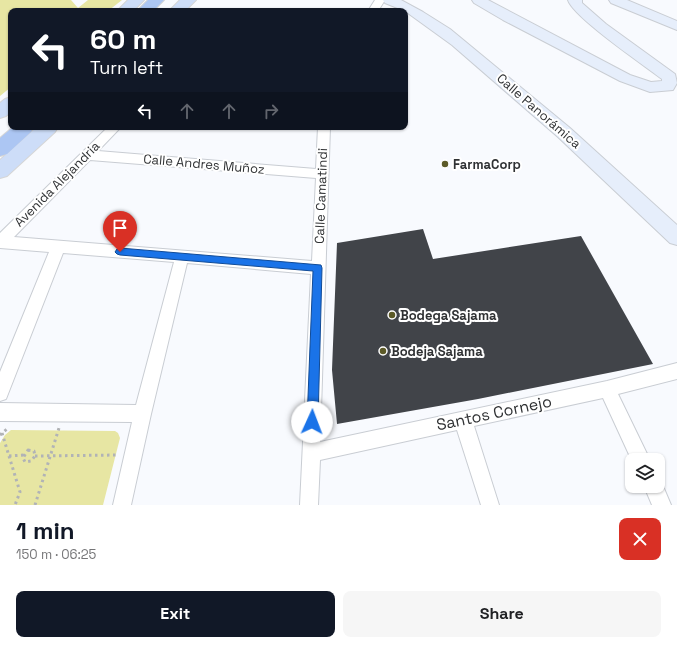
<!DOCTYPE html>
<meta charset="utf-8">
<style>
:root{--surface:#fff;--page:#f6f6f6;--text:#202124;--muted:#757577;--accent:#111827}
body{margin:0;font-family:"Space Grotesk",sans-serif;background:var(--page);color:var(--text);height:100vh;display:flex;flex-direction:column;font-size:15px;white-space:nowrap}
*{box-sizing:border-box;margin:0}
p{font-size:13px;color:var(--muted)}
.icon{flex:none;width:22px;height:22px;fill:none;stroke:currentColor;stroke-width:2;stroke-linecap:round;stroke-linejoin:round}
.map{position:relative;height:505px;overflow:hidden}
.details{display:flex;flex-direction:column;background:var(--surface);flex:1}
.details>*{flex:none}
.guide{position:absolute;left:8px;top:8px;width:400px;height:122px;border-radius:8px;box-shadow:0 1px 3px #0004;background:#111827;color:#fff;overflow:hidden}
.tools{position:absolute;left:625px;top:453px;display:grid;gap:8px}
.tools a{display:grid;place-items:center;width:40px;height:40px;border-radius:8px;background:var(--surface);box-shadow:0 1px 3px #0004;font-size:20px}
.pin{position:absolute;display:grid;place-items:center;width:34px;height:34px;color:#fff;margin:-41px -17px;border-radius:50% 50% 50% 0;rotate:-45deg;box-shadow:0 0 4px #0007}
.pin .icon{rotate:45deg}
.me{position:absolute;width:44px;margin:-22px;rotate:2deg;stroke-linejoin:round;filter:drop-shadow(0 0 3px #0008)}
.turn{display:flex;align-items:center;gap:14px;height:84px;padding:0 16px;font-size:18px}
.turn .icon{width:52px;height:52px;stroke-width:2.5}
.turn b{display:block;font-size:28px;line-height:34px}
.lanes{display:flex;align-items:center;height:38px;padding:0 16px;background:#0003;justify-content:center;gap:20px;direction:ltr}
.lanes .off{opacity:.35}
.round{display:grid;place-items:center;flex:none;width:42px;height:42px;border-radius:8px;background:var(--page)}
.overview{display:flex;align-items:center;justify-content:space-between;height:68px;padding:0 16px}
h1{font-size:24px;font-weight:700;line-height:30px;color:var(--accent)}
.primary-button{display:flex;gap:8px;margin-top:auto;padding:8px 16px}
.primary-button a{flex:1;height:46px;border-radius:8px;background:var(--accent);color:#fff;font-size:16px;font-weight:700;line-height:46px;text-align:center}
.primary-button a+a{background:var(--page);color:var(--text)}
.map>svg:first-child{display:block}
</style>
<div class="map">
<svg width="677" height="505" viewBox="0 0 677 505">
<rect width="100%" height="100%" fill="#f8fafe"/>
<path fill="#e7e6a3" d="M 0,0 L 71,0 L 78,8 L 88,0 L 122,0 L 108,11 L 11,11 L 11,87 L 0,96 Z
M 11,430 L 115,431 L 118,433 L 120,438 L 103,505 L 0,505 L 0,443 L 5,435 Z"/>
<path fill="#414449" d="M 423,229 L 433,259 L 581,236 L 653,364 L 478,399 L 337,424 L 332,370 L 337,243 Z"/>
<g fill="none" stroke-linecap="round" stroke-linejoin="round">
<defs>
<path id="street" d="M 375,0 L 385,0 L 378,11 L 368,11 Z
M 108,127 L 121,127 L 98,151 L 316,169 L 318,127 L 330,127 L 320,442 L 607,381 L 677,363 L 677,379 L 618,394 L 650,460 L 632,461 L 603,398 L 474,426 L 499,505 L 481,505 L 457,430 L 320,460 L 318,505 L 300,505 L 311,274 L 187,263 L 151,414 L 131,505 L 113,505 L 132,422 L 0,421 L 0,403 L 136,405 L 174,262 L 63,253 L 6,399 L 0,401 L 0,372 L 49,252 L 0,248 L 0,233 ZM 90,160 L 316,178 L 312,261 L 14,237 Z
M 658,479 L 660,479 L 671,505 L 652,505 L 644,486 L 658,486 Z"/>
<path id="secondary" d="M 383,0 L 401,0 L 423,12 L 450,29 L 570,128 L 677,225 L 677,245 L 670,243 L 558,137 L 452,45 L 405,11 L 385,3 Z
M 472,0 L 488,0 L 630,75 L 651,82 L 662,81 L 662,79 C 645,66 573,17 568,0 L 582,0 L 582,3 L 606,24 L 675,74 L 677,83 L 673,90 L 650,92 L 620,81 L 503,20 L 474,3 Z
M 609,0 L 627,0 L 677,21 L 677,30 L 611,3 Z"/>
<path id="primary" d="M 128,0 L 144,0 L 133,11 L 117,11 Z
M 180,0 L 196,0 L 185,11 L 169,11 Z
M 11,97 L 11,112 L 6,116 L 0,118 L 0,103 L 5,99 Z
M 37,127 L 58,127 L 55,132 L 7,176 L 0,178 L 0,160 Z"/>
<path id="highway" d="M 148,0 L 164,0 L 153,11 L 137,11 Z
M 13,127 L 34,127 L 31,132 L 7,154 L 0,156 L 0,138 Z"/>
</defs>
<use href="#street" stroke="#c9cdd3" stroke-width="2"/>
<use href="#secondary" stroke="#c9cdd3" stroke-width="2"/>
<use href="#primary" stroke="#d6d6d6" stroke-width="2"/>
<use href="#highway" stroke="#d6d6d6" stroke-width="2"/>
<path stroke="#b1b3b6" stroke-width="3" stroke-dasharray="2.5 3.5" stroke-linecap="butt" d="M 2,433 L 20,492 L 15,505
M 0,435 L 7,429
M 28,450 L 34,451 L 35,456 L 31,461 L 25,462 L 23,458 Z
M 9,456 L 24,455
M 35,456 L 119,455
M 35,505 L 59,428"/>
<use href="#street" fill="#fff" fill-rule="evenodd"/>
<use href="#secondary" fill="#e6eefb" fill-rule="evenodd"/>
<use href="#primary" fill="#cdddf8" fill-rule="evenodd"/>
<use href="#highway" fill="#acc6f3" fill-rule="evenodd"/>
</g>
<path fill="#1a73e8" stroke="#114b97" d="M 120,248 L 321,265 L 322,268 L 318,422 L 316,426 L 312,428 L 308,426 L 307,422 L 313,271 L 120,255 L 117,254 L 115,252 L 117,249 Z"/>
<g fill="#5c5a27" stroke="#fff" stroke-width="1.5">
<circle cx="445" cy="164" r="4"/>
<circle cx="392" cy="315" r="4"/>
<circle cx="383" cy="351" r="4"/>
</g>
<g text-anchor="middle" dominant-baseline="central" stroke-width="4" stroke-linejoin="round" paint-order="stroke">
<g font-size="13" fill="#303234" stroke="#fff">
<text transform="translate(539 111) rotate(41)">Calle Panorámica</text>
<text transform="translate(204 164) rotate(5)">Calle Andres Muñoz</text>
<text transform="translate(57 184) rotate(-45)">Avenida Alejandria</text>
<text transform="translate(321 196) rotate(-88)">Calle Camatindi</text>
</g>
<g font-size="13" font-weight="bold" fill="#303234" stroke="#fff" text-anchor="start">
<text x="453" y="164">FarmaCorp</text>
<text x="400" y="315">Bodega Sajama</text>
<text x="391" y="351">Bodeja Sajama</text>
</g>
<g font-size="16" fill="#303234" stroke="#fff">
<text transform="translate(494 413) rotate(-12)">Santos Cornejo</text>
</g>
</g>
</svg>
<div class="tools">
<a><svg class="icon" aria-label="layers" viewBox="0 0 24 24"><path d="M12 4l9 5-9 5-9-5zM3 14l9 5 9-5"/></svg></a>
</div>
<div class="pin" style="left:120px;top:252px;background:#d93025"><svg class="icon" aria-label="arrive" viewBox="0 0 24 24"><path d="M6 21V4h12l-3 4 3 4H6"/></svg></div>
<svg class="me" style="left:312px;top:422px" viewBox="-20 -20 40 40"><circle r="19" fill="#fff"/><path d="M0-13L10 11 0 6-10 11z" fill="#1a73e8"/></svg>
<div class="guide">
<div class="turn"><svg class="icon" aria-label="left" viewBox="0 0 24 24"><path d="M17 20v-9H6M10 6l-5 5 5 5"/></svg><div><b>60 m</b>Turn left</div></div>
<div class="lanes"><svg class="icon" aria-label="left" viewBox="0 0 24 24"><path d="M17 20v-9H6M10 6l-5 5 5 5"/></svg><svg class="icon off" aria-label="ahead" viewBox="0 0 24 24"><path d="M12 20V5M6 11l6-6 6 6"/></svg><svg class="icon off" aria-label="ahead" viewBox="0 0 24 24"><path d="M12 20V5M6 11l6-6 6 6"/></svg><svg class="icon off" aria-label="right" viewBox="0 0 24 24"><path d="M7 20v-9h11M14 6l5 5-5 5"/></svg></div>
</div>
</div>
<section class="details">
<div class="overview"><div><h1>1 min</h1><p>150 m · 06:25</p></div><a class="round" style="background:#d93025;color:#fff"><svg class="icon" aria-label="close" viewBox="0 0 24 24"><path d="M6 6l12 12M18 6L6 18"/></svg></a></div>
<div class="primary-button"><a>Exit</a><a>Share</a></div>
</section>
